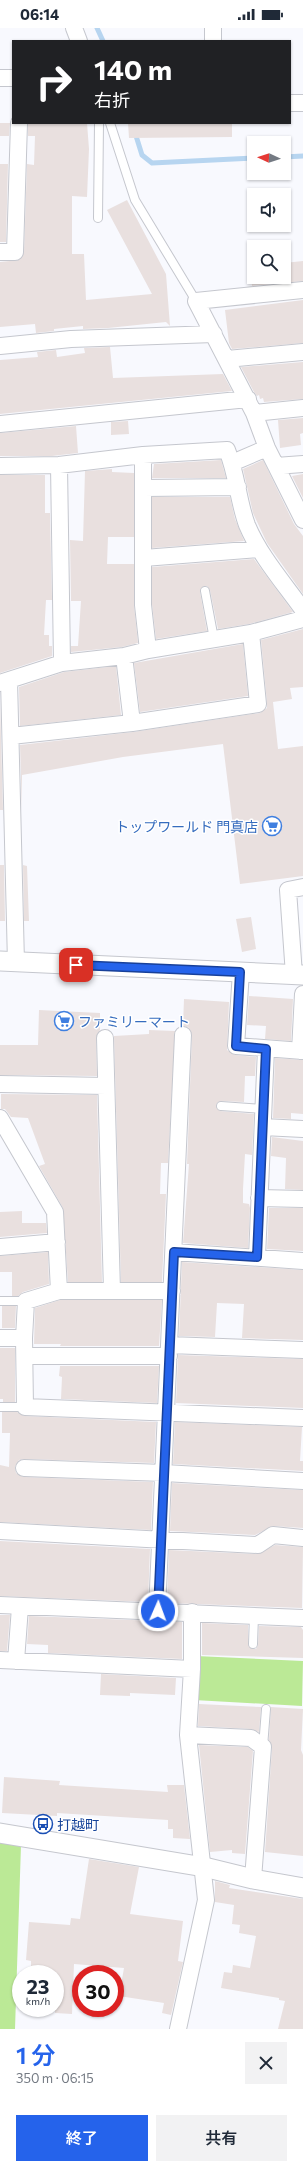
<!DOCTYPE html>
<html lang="ja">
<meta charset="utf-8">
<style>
:root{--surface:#fff;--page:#f2f2f3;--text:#1f2937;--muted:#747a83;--accent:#2563eb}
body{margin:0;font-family:Commissioner,"Noto Sans JP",sans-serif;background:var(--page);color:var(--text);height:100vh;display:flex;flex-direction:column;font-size:15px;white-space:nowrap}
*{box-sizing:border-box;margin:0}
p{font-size:13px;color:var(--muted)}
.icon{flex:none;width:22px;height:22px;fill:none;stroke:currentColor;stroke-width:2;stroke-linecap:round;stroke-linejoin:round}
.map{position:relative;height:2001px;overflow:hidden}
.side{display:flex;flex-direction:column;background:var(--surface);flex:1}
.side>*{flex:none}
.banner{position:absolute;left:12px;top:12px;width:279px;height:84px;border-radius:0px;box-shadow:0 1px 3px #0004;background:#202124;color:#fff;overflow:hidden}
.needle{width:26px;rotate:273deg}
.buttons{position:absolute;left:247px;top:108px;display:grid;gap:8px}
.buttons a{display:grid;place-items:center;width:44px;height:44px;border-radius:0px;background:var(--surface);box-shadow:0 1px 3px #0004;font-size:20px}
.speed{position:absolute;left:12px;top:1937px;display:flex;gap:8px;font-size:20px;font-weight:700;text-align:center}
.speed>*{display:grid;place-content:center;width:52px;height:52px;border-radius:50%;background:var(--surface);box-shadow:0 1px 3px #0004;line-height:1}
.speed small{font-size:10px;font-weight:400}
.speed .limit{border:6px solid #d22;background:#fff;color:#111}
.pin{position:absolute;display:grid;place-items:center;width:34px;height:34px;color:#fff;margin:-17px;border-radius:8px;box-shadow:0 2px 6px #0006}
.me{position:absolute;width:44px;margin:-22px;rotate:2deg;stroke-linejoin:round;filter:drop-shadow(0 0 3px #0008)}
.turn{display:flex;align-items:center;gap:14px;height:84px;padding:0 16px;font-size:18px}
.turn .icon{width:52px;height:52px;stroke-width:2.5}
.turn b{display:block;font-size:28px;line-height:34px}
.round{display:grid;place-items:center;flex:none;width:42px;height:42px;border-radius:0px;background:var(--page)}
.summary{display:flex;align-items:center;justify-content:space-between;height:68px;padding:0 16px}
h1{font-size:24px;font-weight:600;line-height:30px;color:var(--accent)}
.button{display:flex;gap:8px;margin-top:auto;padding:8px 16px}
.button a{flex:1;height:46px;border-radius:0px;background:var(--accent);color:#fff;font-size:16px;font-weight:600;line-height:46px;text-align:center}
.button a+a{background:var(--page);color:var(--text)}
.status{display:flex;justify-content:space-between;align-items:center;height:28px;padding:0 20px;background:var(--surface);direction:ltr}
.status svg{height:11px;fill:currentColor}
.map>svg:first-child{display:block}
</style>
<div class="status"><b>06:14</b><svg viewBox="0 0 49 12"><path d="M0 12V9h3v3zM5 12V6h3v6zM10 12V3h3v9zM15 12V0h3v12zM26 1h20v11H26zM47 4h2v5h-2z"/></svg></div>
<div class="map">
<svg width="303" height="2001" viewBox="0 0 303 2001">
<rect width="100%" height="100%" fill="#f8f9fe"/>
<path fill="#bbe996" d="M 196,1628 L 303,1633 L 302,1678 L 194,1672 Z
M 0,1815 L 21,1817 L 15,2001 L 0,2001 Z"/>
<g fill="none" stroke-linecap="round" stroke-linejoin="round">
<path stroke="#b7d5f0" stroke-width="5" d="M 97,0 L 103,13
M 132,95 L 142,127 L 152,135 L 254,130
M 284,129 L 303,128"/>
</g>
<path fill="#e9e0df" d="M 0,95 L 10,95 L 9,108 L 0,108 Z
M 28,95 L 87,95 L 89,121 L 87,169 L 72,168 L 72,226 L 84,226 L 86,272 L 152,266 L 107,182 L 127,172 L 166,246 L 170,298 L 166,294 L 108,300 L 83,301 L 83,298 L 54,301 L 54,303 L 36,305 L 35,296 L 0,299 L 0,234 L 19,232 L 24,224 L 27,136 L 34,137 L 35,108 L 28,108 Z
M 128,95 L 232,95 L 232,109 L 129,110 Z
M 0,136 L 8,136 L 6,214 L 0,214 Z
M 303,233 L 303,253 L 252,258 L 251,249 L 284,249 L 284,235 Z
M 303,272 L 303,315 L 232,321 L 229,315 L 225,282 Z
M 110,319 L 113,350 L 223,346 L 232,363 L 0,386 L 0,332 L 38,329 L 37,324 L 56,322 L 57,329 L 85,325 L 84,320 Z
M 303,334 L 303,371 L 264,374 L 263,370 L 260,371 L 259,367 L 257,368 L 254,364 L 241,339 Z
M 303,390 L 303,405 L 300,406 L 301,417 L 280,420 L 278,392 Z
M 128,393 L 129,406 L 111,407 L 111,394 Z
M 76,398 L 78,425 L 52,428 L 0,428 L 0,405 Z
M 221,432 L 226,450 L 152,450 L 154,436 Z
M 263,432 L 294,496 L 303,508 L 303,566 L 267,515 L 253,485 L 243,441 Z
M 112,441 L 112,444 L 134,445 L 134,509 L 108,509 L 107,536 L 134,536 L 134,577 L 138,615 L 122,619 L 71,624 L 71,618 L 78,618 L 81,573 L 71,573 L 70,512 L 83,513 L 85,443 Z
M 303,446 L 303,470 L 292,448 Z
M 0,447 L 45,447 L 45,485 L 50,485 L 52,572 L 46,572 L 44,607 L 49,607 L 49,618 L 52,618 L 52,628 L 0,645 Z
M 152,469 L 230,469 L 235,491 L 244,513 L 152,520 Z
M 254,531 L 293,584 L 249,596 L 218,601 L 210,562 L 207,558 L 204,558 L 200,564 L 207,603 L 156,611 L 152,576 L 152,539 Z
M 303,601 L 303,659 L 290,660 L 292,671 L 273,674 L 278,721 L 303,718 L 303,848 L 240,856 L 223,716 L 123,729 L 22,747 L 22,783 L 20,717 L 133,704 L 260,685 L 267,680 L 267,675 L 261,612 Z
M 243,616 L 248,668 L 140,684 L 134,635 Z
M 116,638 L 121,687 L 20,698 L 19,659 L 64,644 Z
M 0,672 L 3,782 L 0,782 Z
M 0,837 L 4,837 L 5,893 L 0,893 Z
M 23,837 L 27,838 L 29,893 L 24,893 Z
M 251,889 L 256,921 L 242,924 L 236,891 Z
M 249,968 L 293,971 L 291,1013 L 265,1011 L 266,998 L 247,997 Z
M 184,971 L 229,974 L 227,1022 L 235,1027 L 256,1029 L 255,1048 L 245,1048 L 244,1074 L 221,1073 L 217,1075 L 216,1078 L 220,1083 L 254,1086 L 252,1127 L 245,1126 L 243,1161 L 243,1175 L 249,1176 L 250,1180 L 248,1220 L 183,1215 L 189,1136 L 187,1136 L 192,1007 L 188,999 L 183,998 Z
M 39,982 L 100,985 L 100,1002 L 96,1010 L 97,1048 L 0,1047 L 0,1017 L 38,1017 Z
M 149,1002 L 175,1003 L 168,1135 L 161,1135 L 160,1166 L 166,1166 L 162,1254 L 121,1254 L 114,1008 L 149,1006 Z
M 275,1030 L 303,1032 L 303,1086 L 291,1085 L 291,1091 L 273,1090 Z
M 1,1066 L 97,1067 L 102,1254 L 68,1254 L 63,1180 L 39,1138 L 45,1136 L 28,1090 L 11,1089 L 5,1081 L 1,1081 Z
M 272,1109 L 303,1113 L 303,1162 L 285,1161 L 286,1130 L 271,1128 Z
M 269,1180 L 303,1180 L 303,1223 L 267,1221 Z
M 22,1183 L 22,1195 L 46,1195 L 47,1205 L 0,1209 L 0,1184 Z
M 48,1224 L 49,1256 L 23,1264 L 18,1268 L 12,1268 L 12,1244 L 0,1244 L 0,1228 Z
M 182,1234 L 303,1242 L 303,1312 L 242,1310 L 244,1276 L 217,1275 L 215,1309 L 179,1308 Z
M 60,1272 L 162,1272 L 159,1318 L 60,1318 L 61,1316 L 34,1316 L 35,1280 Z
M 2,1278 L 16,1278 L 15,1300 L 2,1300 Z
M 0,1320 L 15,1320 L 15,1374 L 3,1374 L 3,1371 L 0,1371 Z
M 178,1327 L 303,1331 L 303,1380 L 176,1375 Z
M 60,1338 L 159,1338 L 157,1375 L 61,1371 L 62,1349 L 59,1348 Z
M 2,1384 L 17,1384 L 25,1388 L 156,1394 L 154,1435 L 24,1431 L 19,1432 L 15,1439 L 16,1445 L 24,1449 L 153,1454 L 151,1502 L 0,1494 L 0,1437 L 9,1439 L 10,1405 L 2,1405 Z
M 175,1394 L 302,1399 L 300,1433 L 303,1433 L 303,1443 L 173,1436 Z
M 172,1455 L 303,1462 L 303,1500 L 273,1498 L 255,1507 L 170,1503 Z
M 0,1513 L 150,1521 L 148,1574 L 0,1568 Z
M 275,1517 L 303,1519 L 302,1580 L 167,1575 L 169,1522 L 257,1526 Z
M 0,1587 L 10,1587 L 7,1623 L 0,1623 Z
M 29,1588 L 182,1594 L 182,1631 L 48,1625 L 48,1617 L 27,1616 Z
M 202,1595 L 248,1597 L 248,1616 L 252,1621 L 256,1621 L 258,1617 L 259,1598 L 301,1599 L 303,1602 L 303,1630 L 202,1627 Z
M 101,1646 L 176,1650 L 175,1667 L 130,1665 L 130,1668 L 100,1667 Z
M 199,1676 L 261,1679 L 259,1704 L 251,1701 L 198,1698 Z
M 271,1679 L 303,1681 L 301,1722 L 303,1727 L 303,1828 L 265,1824 L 272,1720 L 269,1712 Z
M 199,1717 L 248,1719 L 253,1723 L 245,1826 L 232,1825 L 232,1822 L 210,1824 Z
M 4,1749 L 60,1753 L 59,1757 L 168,1764 L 167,1757 L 184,1757 L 190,1811 L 173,1810 L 173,1801 L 168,1801 L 168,1792 L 57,1785 L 57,1788 L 2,1785 Z
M 89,1831 L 139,1839 L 130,1886 L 183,1893 L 178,1933 L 183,1934 L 171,1987 L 162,1985 L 164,1975 L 119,1968 L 124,1940 L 74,1936 L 72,1986 L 55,1985 L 55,1946 L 31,1946 L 31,1933 L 26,1932 L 29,1894 L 70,1897 L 71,1890 L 80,1891 Z
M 215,1853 L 230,1857 L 229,1860 L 303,1871 L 303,2001 L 278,2001 L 285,1973 L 279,1972 L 279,1970 L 221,1960 L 224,1944 L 232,1945 L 233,1937 L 250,1940 L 256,1908 L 239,1905 L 240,1897 L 232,1896 L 234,1877 L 215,1874 Z"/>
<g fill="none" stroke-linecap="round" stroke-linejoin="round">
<defs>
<path id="service" d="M 110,95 L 135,172 L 196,273
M 98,190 L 99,95
M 205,563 L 214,611
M 221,1078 L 264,1081
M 0,1273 L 26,1273
M 0,1379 L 25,1379
M 253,1616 L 254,1588
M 263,1719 L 266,1681"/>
<path id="minor" d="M 74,0 L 79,13
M 213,0 L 213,13
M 0,50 L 13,50
M 290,75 L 303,75
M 0,224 L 15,224 L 19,95
M 303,262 L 196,273 L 254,385 L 267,420 L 303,492
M 0,318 L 71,311 L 214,306
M 227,331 L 303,324
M 254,385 L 303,380
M 0,396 L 248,371
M 143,427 L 143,577 L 148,622
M 232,435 L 267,420
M 59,437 L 62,635
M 0,438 L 59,437 L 143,427 L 227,422 C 237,446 238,473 247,497 C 260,528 283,554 303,582
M 276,438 L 303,436
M 144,460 L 238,459
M 144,530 L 259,521
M 124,628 L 132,695
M 9,652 L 16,935
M 0,655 L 62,635 L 124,628 L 148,622 L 251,605 L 303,591
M 11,708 L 132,695 L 258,676 L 251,605
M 241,944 L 236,1018 L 303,1023
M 294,947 L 288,862 L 303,859
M 105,1010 L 112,1263
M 300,1023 L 303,966
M 0,1056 L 106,1058
M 0,1090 L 55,1184 L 59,1263
M 263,1099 L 303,1101
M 259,1170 L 303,1171
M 0,1219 L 57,1214
M 174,1224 L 303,1233
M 257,1229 L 266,1021
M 172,1263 L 59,1263 L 26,1273 L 24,1310 L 25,1379 L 303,1390
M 0,1310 L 24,1310
M 169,1317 L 303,1322
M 26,1328 L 169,1328
M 24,1440 L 164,1445 L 303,1453
M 0,1503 L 258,1517 L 273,1507 L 303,1510
M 0,1577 L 303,1590
M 157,1583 L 183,1007
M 0,1632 L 192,1641
M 16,1633 L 20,1579
M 188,1707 L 251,1710 L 263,1719 L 253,1851
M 178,2001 L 206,1872 L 188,1707 L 192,1641 L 192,1584"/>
<path id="tertiary" d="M 0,933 L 303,947
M 0,1805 L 204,1839 L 253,1851 L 303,1860"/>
</defs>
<use href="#service" stroke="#c5c7ce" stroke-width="10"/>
<use href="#minor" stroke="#c5c7ce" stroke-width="18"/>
<use href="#tertiary" stroke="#c5c7ce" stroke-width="21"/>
<use href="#service" stroke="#fff" stroke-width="8"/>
<use href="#minor" stroke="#fff" stroke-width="16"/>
<use href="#tertiary" stroke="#fff" stroke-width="19"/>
</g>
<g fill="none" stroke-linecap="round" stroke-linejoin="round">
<defs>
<path id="route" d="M 76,937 L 240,944 L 236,1018 L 266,1021 L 257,1229 L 174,1224 L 158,1583"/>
</defs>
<use href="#route" stroke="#184099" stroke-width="10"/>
<use href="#route" stroke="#2563eb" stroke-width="7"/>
</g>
<defs>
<symbol id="supermarket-ring" viewBox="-11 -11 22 22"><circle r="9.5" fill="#fff" stroke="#3f7fe0" stroke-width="1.5"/><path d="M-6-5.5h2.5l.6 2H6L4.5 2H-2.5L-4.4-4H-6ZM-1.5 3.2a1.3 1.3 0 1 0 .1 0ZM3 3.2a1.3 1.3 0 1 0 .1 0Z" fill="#3f7fe0"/></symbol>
<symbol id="bus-ring" viewBox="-11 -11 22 22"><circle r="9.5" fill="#fff" stroke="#1a4fb4" stroke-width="1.5"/><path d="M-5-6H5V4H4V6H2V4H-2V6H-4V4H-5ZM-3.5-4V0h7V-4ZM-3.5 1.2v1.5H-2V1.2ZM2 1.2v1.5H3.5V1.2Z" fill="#1a4fb4"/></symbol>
</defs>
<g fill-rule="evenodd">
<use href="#supermarket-ring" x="261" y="787" width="22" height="22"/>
<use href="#supermarket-ring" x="53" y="982" width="22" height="22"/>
<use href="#bus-ring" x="32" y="1785" width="22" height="22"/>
</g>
<g text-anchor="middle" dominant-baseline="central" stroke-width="3" stroke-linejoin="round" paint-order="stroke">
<g font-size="14" fill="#366cbe" stroke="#fff" text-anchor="end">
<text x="258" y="798">トップワールド 門真店</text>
<text x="78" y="993" text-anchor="start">ファミリーマート</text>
</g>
<g font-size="14" fill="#164399" stroke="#fff" text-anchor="start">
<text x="57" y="1796">打越町</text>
</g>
</g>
</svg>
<div class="buttons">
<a><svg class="needle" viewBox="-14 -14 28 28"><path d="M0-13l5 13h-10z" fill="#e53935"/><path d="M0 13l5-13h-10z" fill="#747a83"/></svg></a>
<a><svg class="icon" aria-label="sound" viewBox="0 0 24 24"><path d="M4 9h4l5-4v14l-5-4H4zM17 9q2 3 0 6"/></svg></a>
<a><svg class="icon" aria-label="search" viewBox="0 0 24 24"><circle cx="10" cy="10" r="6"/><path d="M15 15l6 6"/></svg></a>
</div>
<div class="speed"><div>23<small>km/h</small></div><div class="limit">30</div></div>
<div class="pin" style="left:76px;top:937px;background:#d93025"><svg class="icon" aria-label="arrive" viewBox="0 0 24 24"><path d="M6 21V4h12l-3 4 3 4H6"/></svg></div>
<svg class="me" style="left:158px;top:1583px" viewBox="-20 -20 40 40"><circle r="17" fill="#2563eb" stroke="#fff" stroke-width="3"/><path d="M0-11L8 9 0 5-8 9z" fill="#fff"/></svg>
<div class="banner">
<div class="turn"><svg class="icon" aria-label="right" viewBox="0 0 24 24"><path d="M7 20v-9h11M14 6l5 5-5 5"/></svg><div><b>140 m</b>右折</div></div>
</div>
</div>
<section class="side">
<div class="summary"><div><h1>1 分</h1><p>350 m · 06:15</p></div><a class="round"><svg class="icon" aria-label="close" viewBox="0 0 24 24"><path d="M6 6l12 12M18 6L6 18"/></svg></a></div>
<div class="button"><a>終了</a><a>共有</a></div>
</section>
